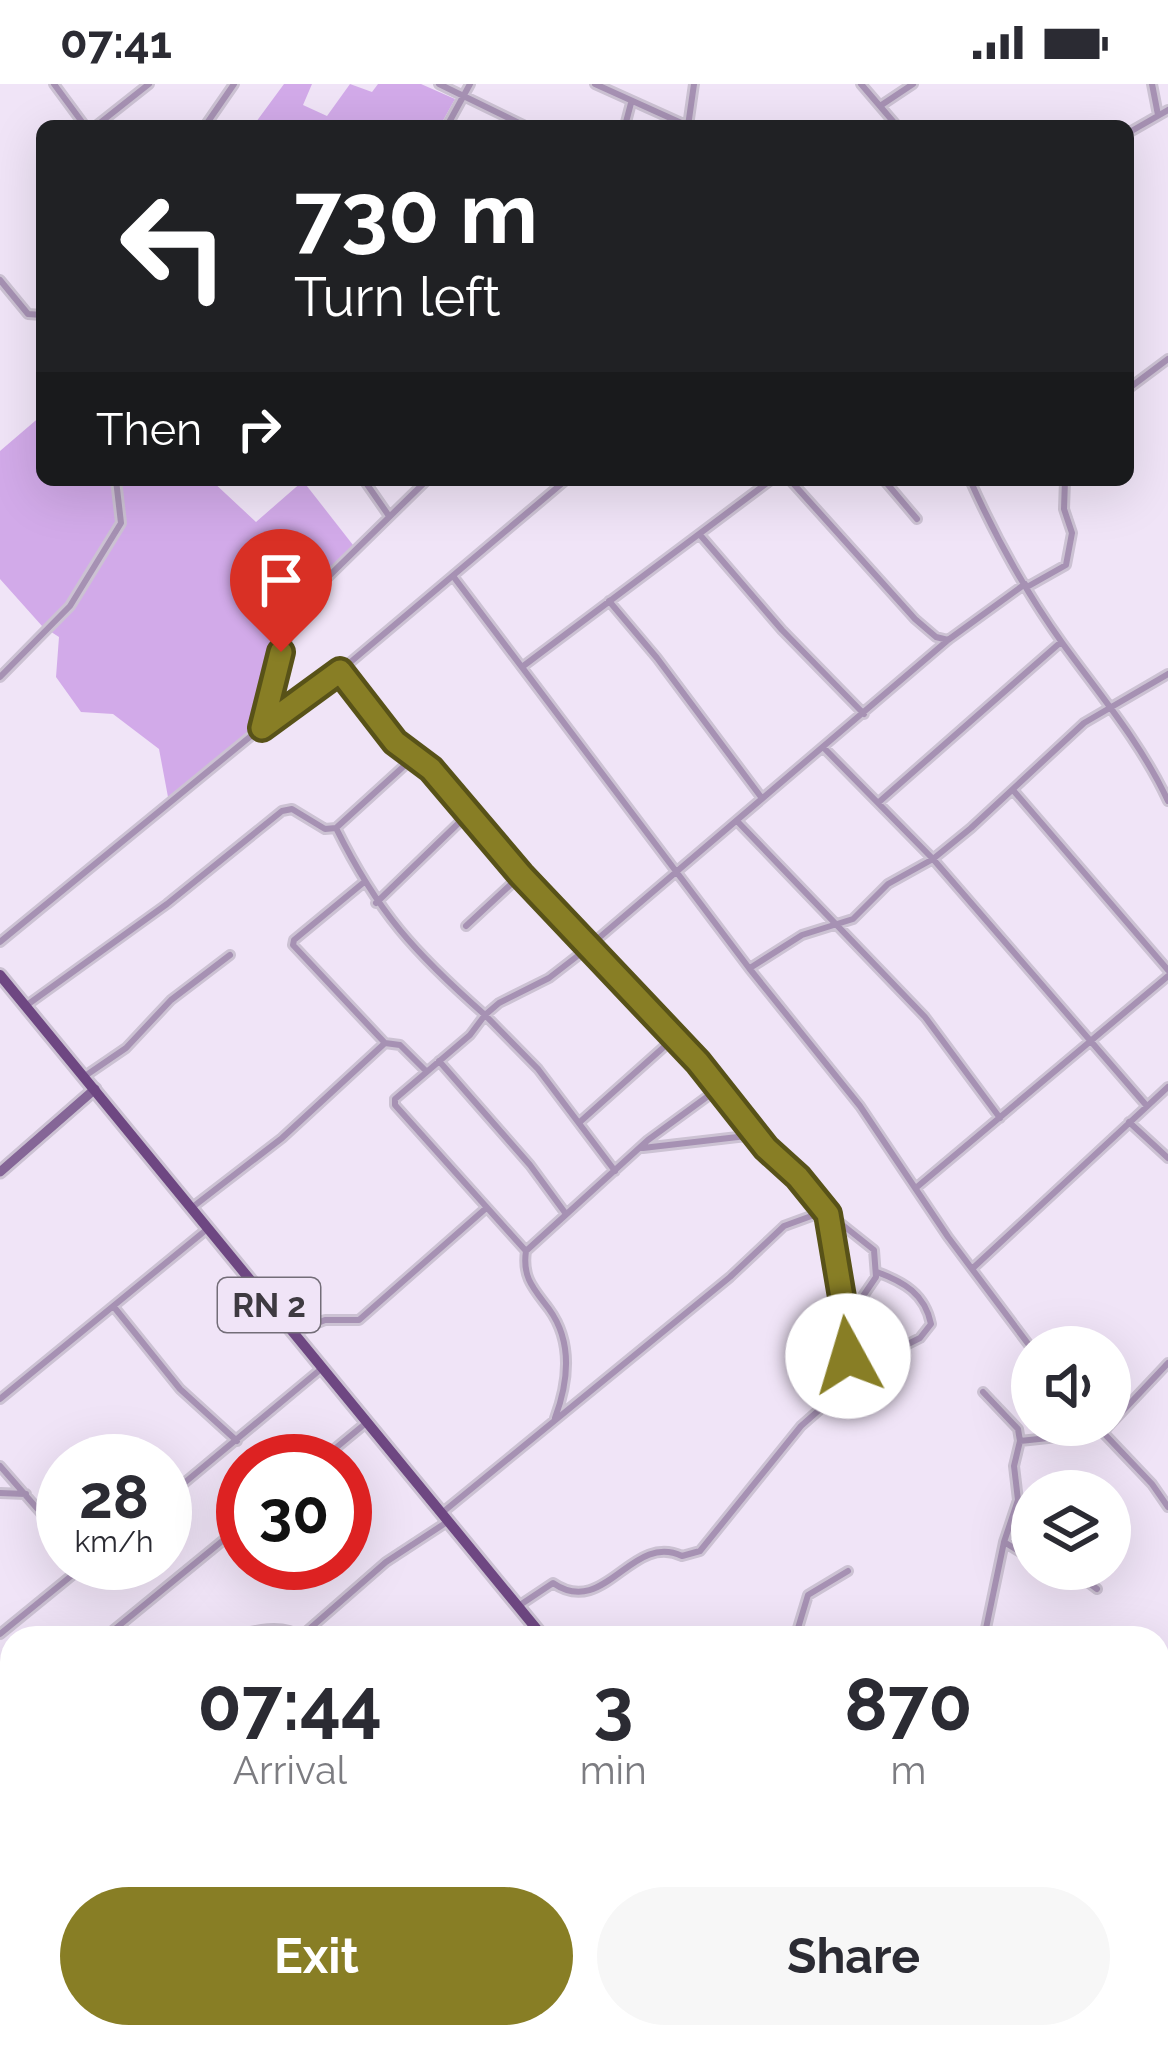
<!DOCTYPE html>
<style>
:root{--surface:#fff;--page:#f7f7f7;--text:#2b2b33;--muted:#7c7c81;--accent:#887e25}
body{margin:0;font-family:Raleway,sans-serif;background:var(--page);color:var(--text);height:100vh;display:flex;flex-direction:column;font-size:45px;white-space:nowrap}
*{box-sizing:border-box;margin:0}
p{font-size:39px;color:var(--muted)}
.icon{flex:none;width:66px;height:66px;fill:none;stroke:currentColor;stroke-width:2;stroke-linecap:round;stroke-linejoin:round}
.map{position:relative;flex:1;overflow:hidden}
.drawer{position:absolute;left:0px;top:1542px;width:1170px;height:423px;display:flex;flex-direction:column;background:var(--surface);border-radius:36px 36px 0 0;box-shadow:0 12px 48px #0002}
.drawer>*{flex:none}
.top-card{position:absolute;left:36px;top:36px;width:1098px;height:366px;border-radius:18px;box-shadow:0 12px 48px #0002;background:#202124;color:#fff;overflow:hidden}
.controls{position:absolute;left:1011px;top:1242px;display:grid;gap:24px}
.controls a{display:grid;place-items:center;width:120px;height:120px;border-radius:50%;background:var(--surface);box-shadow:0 12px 48px #0002;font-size:60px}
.speed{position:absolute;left:36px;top:1350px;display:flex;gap:24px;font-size:60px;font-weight:700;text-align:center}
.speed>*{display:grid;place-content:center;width:156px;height:156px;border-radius:50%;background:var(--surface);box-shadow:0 12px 48px #0002;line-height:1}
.speed small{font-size:30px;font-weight:400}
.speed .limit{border:18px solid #d22;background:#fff;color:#111}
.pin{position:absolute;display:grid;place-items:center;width:102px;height:102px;color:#fff;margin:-123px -51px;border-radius:50% 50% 50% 0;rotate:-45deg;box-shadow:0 0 12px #0007}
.pin .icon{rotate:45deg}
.me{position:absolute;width:132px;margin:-66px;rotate:354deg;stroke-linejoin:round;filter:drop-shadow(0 0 9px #0008)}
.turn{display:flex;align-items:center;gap:42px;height:252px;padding:0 60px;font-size:54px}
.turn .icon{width:156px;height:156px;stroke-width:2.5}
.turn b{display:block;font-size:84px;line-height:102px}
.then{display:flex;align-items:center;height:114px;padding:0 60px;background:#0003;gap:24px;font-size:45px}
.eta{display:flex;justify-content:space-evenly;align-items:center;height:204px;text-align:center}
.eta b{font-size:72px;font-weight:700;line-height:84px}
.action{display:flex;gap:24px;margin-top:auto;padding:24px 60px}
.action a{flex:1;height:138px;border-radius:72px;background:var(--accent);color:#fff;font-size:48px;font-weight:700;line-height:138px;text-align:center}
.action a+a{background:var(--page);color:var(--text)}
.status{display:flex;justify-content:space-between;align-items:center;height:84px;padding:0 60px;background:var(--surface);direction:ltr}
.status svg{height:33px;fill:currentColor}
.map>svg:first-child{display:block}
</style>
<div class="status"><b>07:41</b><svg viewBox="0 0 49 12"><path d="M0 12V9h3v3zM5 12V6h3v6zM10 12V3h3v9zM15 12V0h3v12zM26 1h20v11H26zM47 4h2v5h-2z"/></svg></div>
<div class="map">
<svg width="1168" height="1963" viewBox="0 0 1168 1963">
<rect width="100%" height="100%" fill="#f0e4f7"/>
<path fill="#d2aae9" d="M 284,0 L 312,0 L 303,21 L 327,32 L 350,0 L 372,8 L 378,0 L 421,0 L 455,15 L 440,42 L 253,42 Z
M 42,331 L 42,396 L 211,396 L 256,438 L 303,397 L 353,461 L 306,507 L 282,541 L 257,642 L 168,713 L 159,665 L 113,630 L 81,628 L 56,593 L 59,553 L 42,542 L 0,495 L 0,367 Z"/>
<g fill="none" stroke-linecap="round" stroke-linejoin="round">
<defs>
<path id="street" d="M 54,0 L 85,42
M 439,0 L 525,42
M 595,0 L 688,42
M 861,0 L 897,42
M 1152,0 L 1158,31
M 880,22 L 913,0
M 96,42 L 149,0
M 205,42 L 234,0
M 447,42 L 470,0
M 625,42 L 631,19
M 688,42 L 694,0
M 1128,49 L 1168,26
M 0,196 L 28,230 L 42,231
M 1128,305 L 1168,275
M 364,396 L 389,432
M 790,396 L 915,535 L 936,553 L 948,556
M 884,396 L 917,435
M 970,396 C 995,452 1027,510 1063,560 C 1100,611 1141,659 1168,717
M 701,452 L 782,546 L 864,630
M 453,492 L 749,884 L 860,1022 L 948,1153 L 1032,1265
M 1027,503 L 1066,481 L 1072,449 L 1064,425 L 1065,396
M 609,517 L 657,574 L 761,713
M 522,583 L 771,396
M 340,587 L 395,658 L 431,684 L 521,791 L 698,978 L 755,1051
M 0,593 L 70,522 L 121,439 L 116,396
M 263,640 L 293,535 L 328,493 L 427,396
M 823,663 L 933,775 L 1146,1021
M 1013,706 L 1168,886
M 879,718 L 1061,558
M 737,737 L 925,933 L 1000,1034
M 336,744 C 378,829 415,869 485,931 L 470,951 L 395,1015 L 395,1021 L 526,1167
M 363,799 L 294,856 L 293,861 L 385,959
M 376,819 L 468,730
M 466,842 L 521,791
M 0,858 L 262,643 L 340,587 L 566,396
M 750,884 L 802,851 L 853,835 L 888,800 L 933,775 L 971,744 L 1084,639 L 1168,590
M 27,921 L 167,820 L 282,727 L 292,725 L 325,745 L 336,744 L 415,672
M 439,977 L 530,1081 L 566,1130
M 85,992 L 126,964 L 171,916 L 230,871
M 581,1037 L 675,953
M 1129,1038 L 1168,1074
M 643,1064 L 755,1051 L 825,1127 L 874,1166 L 876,1193 L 848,1234
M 615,1087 L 538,985 L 485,931 L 499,919 L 549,894 L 580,870 L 948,556 L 1025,500
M 917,1103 L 1168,892
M 190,1125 L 282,1054 L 385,959 L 400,961 L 426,987
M 973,1184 L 1168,1003
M 114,1223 L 180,1305 L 237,1357
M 296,1248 L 325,1236 L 359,1236 L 484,1126
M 852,1297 L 896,1266 L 920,1254 L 931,1240 C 925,1210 904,1198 877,1188
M 983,1308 L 1018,1345 L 1020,1357 L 1014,1382 L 1018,1416 L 1004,1458 L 984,1554
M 0,1315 L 206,1146
M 555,1334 C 568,1299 573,1258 549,1225 C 534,1205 522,1194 526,1167 L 648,1056 L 719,1004
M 1096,1341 L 1152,1400 L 1168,1423
M 1103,1348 L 1168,1279
M 1020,1357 L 1067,1352 L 1095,1341
M 320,1377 L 366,1339
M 0,1382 L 63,1454
M 0,1409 L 26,1410
M 165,1415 L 321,1285
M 443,1428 L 730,1193 L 784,1142 L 825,1127
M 1004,1458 L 1032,1475
M 1071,1485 L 1097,1505
M 520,1521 L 553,1499 C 605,1535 631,1448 682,1472 L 700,1467 L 801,1342 L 852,1297 L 828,1130
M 0,1550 L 87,1479
M 104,1554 L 243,1440
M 232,1554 C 254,1546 282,1539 302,1553
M 299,1554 L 386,1478 L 447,1438
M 795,1554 L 808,1511 L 848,1487
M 0,1593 L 12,1599
M 1158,1630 L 1168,1619
M 0,1641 L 12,1630
M 0,1655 L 12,1667
M 0,1742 L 12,1733
M 480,1953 L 489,1963
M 1099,1953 L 1110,1963
M 1062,1963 L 1079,1953"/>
<path id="secondary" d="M 0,1088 L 95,1005"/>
<path id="primary" d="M 0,891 L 544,1554
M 1158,1759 L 1168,1761
M 871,1953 L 879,1963"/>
</defs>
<use href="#street" stroke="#ccc2d3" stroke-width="12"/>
<use href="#secondary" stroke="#ccc2d3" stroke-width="15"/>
<use href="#primary" stroke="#ccc2d3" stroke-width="16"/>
<use href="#street" stroke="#a691b3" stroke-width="6"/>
<use href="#secondary" stroke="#856697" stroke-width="9"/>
<use href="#primary" stroke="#6e4782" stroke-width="10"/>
</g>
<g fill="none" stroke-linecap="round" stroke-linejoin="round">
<defs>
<path id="route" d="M 281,568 L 262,644 L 340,587 L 395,658 L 431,685 L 521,791 L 698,978 L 766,1064 L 798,1093 L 828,1130 L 846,1237 L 848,1272"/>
</defs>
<use href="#route" stroke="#585218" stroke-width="30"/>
<use href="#route" stroke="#887e25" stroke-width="21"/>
</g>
<g text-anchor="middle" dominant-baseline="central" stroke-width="12" stroke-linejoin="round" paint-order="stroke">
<rect fill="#f0e4f7" stroke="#736d78" stroke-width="3" x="218" y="1194" width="102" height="54" rx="9"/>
<g font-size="33" font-weight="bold" fill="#3e3a41">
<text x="269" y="1221">RN 2</text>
</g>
</g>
</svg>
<div class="controls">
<a><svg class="icon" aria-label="sound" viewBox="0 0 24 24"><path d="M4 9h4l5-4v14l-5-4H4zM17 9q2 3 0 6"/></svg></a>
<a><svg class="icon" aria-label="layers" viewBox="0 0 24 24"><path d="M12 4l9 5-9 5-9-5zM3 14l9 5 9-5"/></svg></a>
</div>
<div class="speed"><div>28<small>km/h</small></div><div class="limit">30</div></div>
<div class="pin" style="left:281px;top:568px;background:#d93025"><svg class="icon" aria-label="arrive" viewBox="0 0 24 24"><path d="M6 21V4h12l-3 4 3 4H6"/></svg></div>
<svg class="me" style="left:848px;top:1272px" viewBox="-20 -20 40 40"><circle r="19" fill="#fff"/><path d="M0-13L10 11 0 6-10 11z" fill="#887e25"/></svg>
<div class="top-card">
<div class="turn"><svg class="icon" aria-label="left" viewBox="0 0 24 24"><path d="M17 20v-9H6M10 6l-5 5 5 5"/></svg><div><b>730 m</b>Turn left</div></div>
<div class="then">Then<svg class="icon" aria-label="right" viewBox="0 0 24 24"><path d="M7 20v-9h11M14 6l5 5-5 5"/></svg></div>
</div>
<section class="drawer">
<div class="eta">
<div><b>07:44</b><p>Arrival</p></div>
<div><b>3</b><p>min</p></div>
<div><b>870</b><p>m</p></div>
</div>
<div class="action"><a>Exit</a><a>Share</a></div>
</section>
</div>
